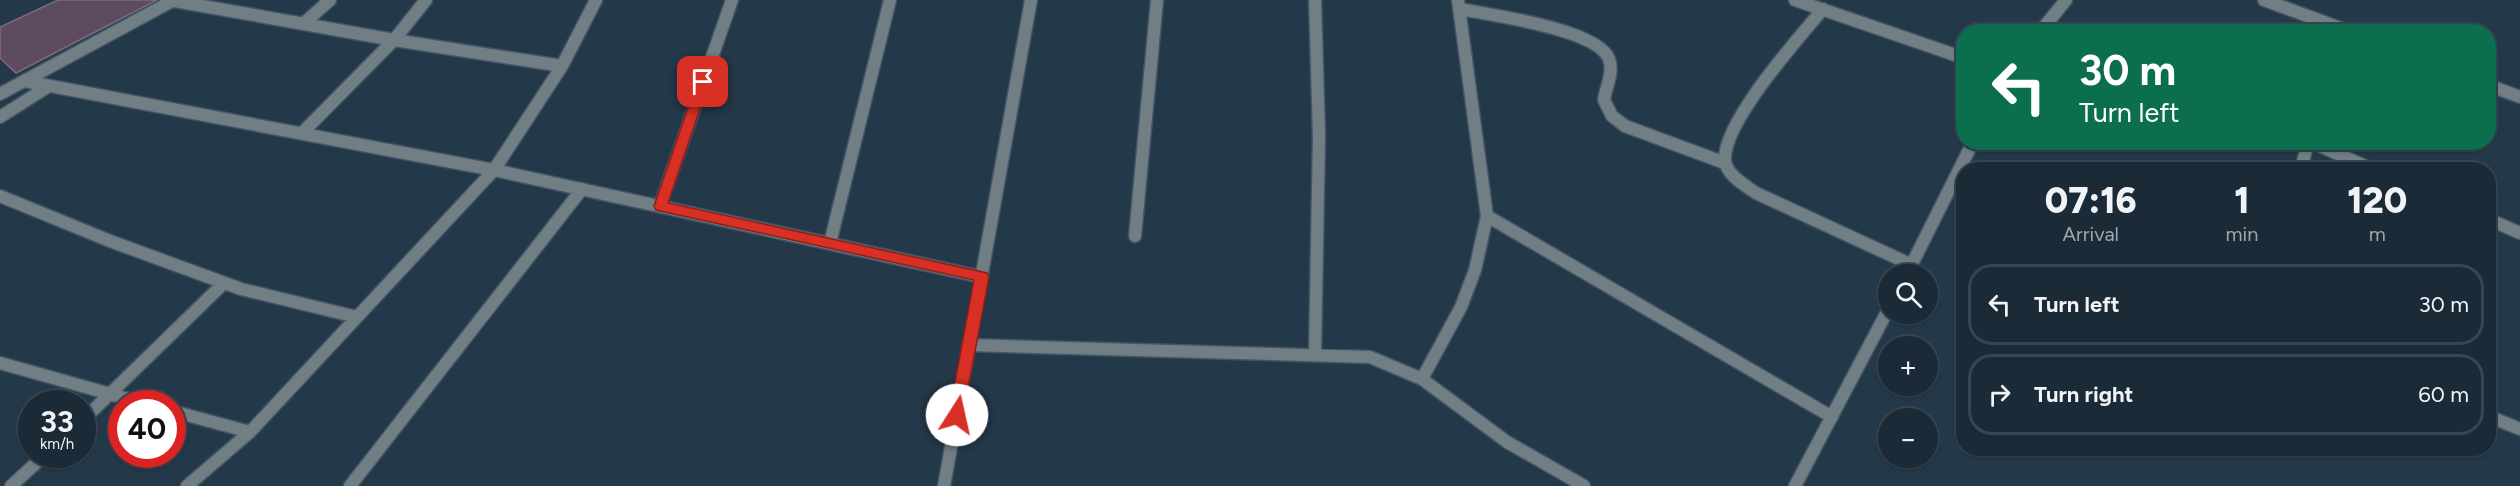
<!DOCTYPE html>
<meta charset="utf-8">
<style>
:root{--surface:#1a2a37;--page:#273642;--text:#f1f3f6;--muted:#9fa7ad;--line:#384652}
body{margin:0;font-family:Figtree,sans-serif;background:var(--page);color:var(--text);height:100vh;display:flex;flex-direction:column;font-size:22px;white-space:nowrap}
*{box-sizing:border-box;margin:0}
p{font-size:20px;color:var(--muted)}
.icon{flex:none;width:33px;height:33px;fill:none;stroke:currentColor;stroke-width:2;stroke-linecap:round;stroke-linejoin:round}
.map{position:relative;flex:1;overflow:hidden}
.drawer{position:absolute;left:1956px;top:162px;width:540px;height:294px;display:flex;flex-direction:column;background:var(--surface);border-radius:24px;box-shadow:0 2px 4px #0004,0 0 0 2px var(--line)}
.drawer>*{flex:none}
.guide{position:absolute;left:1956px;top:24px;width:540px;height:126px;border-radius:24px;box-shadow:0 2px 4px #0004,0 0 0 2px var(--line);background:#0b6e4f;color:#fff;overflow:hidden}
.buttons{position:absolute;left:1878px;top:264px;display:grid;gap:12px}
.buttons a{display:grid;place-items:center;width:60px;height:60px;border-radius:50%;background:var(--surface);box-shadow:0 2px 4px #0004,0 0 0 2px var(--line);font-size:30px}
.speed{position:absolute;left:18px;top:390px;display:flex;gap:12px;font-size:30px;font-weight:700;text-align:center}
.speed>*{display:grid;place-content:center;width:78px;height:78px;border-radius:50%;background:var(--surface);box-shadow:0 2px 4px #0004,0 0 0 2px var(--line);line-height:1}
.speed small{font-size:15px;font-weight:400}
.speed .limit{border:9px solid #d22;background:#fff;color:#111}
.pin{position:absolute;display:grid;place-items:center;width:51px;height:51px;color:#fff;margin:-26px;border-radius:12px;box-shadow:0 3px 9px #0006}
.me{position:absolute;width:66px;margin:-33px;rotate:10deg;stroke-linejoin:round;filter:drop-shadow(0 0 4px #0008)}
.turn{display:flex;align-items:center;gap:21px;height:126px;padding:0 24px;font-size:27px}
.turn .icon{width:78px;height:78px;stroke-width:2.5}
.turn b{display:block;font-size:42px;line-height:51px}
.eta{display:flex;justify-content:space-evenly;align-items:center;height:102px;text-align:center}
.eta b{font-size:36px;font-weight:800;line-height:42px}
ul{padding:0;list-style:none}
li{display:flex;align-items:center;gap:18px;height:81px;margin:0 12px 9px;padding:0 12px;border:3px solid var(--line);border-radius:24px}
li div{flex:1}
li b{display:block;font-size:22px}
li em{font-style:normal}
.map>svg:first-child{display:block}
</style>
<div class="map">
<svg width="2520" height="486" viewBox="0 0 2520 486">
<rect width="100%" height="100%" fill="#233849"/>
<path fill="#5d4b60" stroke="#7d6a80" stroke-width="1.5" d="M 58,0 L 157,0 L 16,73 L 0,58 L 0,27 Z"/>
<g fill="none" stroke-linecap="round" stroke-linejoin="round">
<defs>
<path id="minor" d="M 169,0 L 394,40 L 562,66
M 1315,0 L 1319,136 L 1315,353
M 1795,0 L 1964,58
M 2264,0 L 2351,32
M 1460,9 C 1490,15 1598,29 1609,59 C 1614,73 1606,86 1604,100 L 1612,116 L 1625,126 L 1725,163
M 1823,9 C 1798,39 1723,122 1725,160 C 1726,175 1745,185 1756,193 L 1912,265
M 303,24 L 330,0
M 2040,32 L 2066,0
M 24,81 L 494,170 L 982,277
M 2488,85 L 2520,97
M 0,94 L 174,0
M 0,117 L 49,86
M 302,133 L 394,40 L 426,0
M 2311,142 L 2374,170
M 2301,170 L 2308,142
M 0,196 L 110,241 L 241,289 L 357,317
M 660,206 L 732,0
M 1487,216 L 1832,417
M 2488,219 L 2520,233
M 1135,236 L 1157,0
M 830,243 L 890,0
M 1907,274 L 1973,142
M 969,345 L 1370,357 L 1422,379 L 1507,442 L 1584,486
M 0,363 L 146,404
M 1423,377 L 1461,307 L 1475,270 L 1487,216 L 1458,0
M 172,411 L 250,432
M 2488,416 L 2520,429
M 82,421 L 224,283
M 11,486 L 46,454
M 187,486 L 250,432 L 494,170 L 562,66 L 596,0
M 350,486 L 582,189
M 1795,486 L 1888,310"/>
<path id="tertiary" d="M 944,486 L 1031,0"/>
</defs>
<use href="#minor" stroke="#415565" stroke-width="15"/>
<use href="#tertiary" stroke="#415565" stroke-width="15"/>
<use href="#minor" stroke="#717e84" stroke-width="12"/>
<use href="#tertiary" stroke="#717e84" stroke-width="12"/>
</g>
<path fill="#d93025" stroke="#8d1f18" stroke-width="1.5" d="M 703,78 L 709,82 L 668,203 L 987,273 L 989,277 L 962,420 L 957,422 L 949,415 L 974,280 L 656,210 L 654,206 L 697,82 Z"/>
</svg>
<div class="buttons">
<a><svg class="icon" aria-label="search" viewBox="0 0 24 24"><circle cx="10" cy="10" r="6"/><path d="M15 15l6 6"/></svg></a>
<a>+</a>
<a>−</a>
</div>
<div class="speed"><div>33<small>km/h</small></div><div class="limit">40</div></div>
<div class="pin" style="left:703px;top:82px;background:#d93025"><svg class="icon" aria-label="arrive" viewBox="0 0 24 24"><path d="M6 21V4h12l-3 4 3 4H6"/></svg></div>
<svg class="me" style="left:957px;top:415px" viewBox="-20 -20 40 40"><circle r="19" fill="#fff"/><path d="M0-13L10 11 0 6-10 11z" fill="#d93025"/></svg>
<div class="guide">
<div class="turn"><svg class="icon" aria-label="left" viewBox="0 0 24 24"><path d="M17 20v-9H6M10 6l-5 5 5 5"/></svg><div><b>30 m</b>Turn left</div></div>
</div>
<section class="drawer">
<div class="eta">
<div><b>07:16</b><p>Arrival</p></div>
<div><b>1</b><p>min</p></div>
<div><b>120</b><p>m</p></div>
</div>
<ul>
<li><svg class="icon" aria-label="left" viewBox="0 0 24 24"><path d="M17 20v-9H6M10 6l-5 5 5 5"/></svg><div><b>Turn left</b></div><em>30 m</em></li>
<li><svg class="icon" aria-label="right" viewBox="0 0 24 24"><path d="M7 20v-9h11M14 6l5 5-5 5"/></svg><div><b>Turn right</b></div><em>60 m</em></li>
</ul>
</section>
</div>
